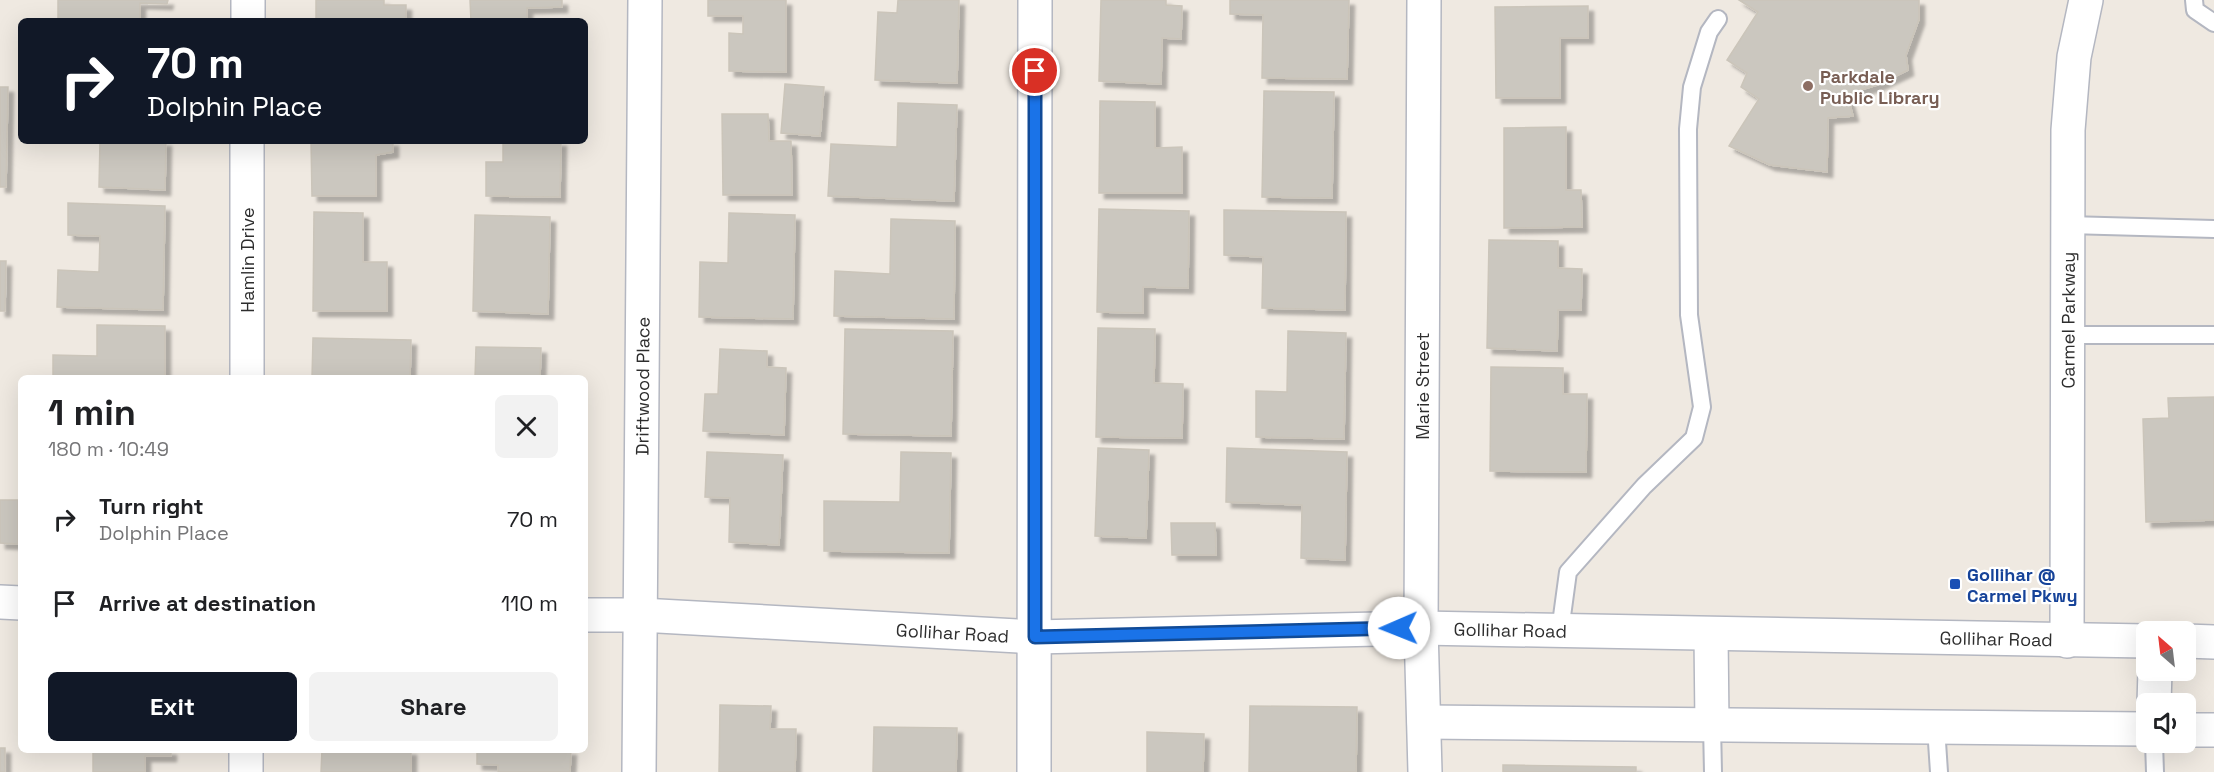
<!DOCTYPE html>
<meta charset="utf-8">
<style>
:root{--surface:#fff;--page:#f2f2f2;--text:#202124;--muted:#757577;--accent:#111827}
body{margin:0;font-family:"Space Grotesk",sans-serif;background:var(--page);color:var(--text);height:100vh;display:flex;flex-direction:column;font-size:22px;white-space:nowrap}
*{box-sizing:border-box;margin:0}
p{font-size:20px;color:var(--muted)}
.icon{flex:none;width:33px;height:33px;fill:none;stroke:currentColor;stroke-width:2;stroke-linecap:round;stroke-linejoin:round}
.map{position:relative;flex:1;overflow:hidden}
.details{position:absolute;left:18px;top:375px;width:570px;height:378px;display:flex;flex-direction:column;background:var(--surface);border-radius:9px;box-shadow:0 6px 24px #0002}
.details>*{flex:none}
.top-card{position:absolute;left:18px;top:18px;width:570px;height:126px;border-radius:9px;box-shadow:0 6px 24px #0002;background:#111827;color:#fff;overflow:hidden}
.needle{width:39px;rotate:332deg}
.controls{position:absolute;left:2136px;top:621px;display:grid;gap:12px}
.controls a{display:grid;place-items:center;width:60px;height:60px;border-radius:9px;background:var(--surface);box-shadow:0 6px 24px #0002;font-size:30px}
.pin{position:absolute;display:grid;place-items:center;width:51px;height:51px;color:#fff;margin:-26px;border:3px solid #fff;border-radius:50%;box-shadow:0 2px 6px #0007}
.me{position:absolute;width:66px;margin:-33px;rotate:269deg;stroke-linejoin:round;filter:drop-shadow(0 0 4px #0008)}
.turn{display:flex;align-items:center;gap:21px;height:126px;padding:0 30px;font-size:27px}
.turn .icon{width:78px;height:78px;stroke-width:2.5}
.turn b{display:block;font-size:42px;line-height:51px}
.round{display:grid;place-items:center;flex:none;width:63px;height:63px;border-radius:9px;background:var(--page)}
.head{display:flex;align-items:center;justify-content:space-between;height:102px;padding:0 30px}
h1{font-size:36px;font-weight:700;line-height:45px}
.button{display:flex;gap:12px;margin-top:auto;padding:12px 30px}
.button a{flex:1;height:69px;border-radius:9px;background:var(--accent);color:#fff;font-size:24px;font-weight:700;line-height:69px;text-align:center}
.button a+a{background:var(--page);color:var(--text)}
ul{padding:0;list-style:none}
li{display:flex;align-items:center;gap:18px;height:84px;padding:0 30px}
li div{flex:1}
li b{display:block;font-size:22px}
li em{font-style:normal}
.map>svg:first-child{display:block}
</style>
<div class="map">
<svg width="2214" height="772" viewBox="0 0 2214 772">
<defs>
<filter id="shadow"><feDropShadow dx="5.5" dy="5.5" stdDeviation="1.5" flood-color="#0004"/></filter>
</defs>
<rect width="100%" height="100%" fill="#efe9e1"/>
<path fill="#cbc7bf" stroke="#cbc5ba" stroke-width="1.5" filter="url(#shadow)" d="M 58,0 L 168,0 L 167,4 L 140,3 L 140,21 L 58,21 Z
M 316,0 L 384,0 L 384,5 L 406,5 L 406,21 L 316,21 Z
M 470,0 L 562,0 L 562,7 L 527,8 L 527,21 L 471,21 Z
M 708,0 L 786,0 L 786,72 L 729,71 L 729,33 L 743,34 L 743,16 L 708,16 Z
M 898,0 L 959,0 L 957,83 L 875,80 L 878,12 L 897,13 Z
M 1101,0 L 1166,0 L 1166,5 L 1182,6 L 1181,39 L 1162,38 L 1161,84 L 1099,81 Z
M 1230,0 L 1349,0 L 1347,79 L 1262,78 L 1263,15 L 1230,14 Z
M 1739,0 L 1919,0 L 1919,19 L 1906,55 L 1908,70 L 1877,85 L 1847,94 L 1853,116 L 1828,118 L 1827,172 L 1770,165 L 1729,146 L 1759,99 L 1741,87 L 1747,73 L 1727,60 L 1758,12 Z
M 1588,6 L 1588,38 L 1560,38 L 1560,98 L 1496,98 L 1495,7 Z
M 785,84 L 824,87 L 820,136 L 781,133 Z
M 0,87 L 8,87 L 6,187 L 0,187 Z
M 1264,91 L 1334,92 L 1332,198 L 1262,197 Z
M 1100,101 L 1155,102 L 1155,148 L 1182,147 L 1182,193 L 1099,193 Z
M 898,103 L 957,105 L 954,201 L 828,196 L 831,144 L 897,147 Z
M 722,114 L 768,114 L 769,141 L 791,141 L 792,195 L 723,195 Z
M 1566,127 L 1566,190 L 1581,190 L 1582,227 L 1504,228 L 1504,128 Z
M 100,141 L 166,141 L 165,190 L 99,187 Z
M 311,141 L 393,141 L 393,152 L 376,155 L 376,196 L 312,196 Z
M 503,141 L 561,141 L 560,197 L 486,196 L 486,162 L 503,162 Z
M 68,203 L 165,206 L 163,310 L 57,307 L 58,270 L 99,272 L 100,236 L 68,235 Z
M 1099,209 L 1189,211 L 1188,288 L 1143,287 L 1143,313 L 1097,312 Z
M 1224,210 L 1346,212 L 1345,310 L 1262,308 L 1263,257 L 1224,255 Z
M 314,212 L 363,213 L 363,262 L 387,262 L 387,311 L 313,311 Z
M 729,213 L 795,215 L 793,319 L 699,317 L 700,262 L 728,263 Z
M 475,215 L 550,217 L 548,314 L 473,311 Z
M 891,219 L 955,221 L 954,319 L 834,316 L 835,271 L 890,274 Z
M 1489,240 L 1558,241 L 1558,268 L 1582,269 L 1581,310 L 1558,310 L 1557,351 L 1487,348 Z
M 0,261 L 6,261 L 5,311 L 0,311 Z
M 97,325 L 165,326 L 165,378 L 53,378 L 53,355 L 97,356 Z
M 1098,328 L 1155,329 L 1154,383 L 1183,384 L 1182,438 L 1096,437 Z
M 845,329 L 953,331 L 951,436 L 843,434 Z
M 1288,331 L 1346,333 L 1344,439 L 1256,437 L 1256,391 L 1287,392 Z
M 313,338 L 411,340 L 410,378 L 312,378 Z
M 476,347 L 541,348 L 540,378 L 475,378 Z
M 720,349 L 767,351 L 767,367 L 786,368 L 784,435 L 703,431 L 705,394 L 718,394 Z
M 1491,367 L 1563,368 L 1563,394 L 1587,394 L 1586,472 L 1490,471 Z
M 2214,397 L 2214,520 L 2146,522 L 2143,419 L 2169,418 L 2168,398 Z
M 1098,448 L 1149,450 L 1146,538 L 1095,536 Z
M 1227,448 L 1347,452 L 1345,560 L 1301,558 L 1302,505 L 1226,502 Z
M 707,452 L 783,455 L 779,545 L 729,542 L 730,498 L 705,497 Z
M 901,452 L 951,453 L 949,553 L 824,551 L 824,501 L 900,502 Z
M 0,500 L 18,500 L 18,544 L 0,543 Z
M 1171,523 L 1215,523 L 1216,555 L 1172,555 Z
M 720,705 L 771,706 L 770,729 L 796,729 L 795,772 L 719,772 Z
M 1250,706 L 1357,707 L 1356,772 L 1249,772 Z
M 874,727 L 957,728 L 956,772 L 873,772 Z
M 1147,732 L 1204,734 L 1203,772 L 1147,772 Z
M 0,748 L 5,748 L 5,772 L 0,772 Z
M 93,750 L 171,750 L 171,756 L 145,756 L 145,772 L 93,772 Z
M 322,750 L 411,750 L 411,772 L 321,772 Z
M 477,750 L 571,750 L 570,772 L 498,772 L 498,765 L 477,764 Z
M 1503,765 L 1636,767 L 1636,772 L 1503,772 Z"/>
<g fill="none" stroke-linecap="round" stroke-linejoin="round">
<defs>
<path id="service" d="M 2194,0 L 2195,10 L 2214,23
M 2068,225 L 2214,229
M 2068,335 L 2214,335
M 1560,631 L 1568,572 L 1644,486 L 1694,438 L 1702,407 L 1689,315 L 1688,129 L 1692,87 L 1709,32 L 1718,19
M 1712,725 L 1713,772
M 1936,727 L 1939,772
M 2154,742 L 2155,772"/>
<g id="minor">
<path d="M 1424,0 L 1421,628 L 1425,772"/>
<path d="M 248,21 L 248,0"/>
<path d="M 247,378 L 247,141"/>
<path d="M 1711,634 L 1712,725"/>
<path d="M 2154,704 L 2155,670"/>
<path d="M 1424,722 L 2146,729"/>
<path d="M 2186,730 L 2214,730"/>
<path d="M 246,750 L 246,772"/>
<path id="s1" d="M 639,772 L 645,0"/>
<path d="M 1034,772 L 1035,0"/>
</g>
<g id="tertiary">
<path id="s2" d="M 2067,641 L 2068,130 L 2074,57 L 2086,0"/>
</g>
<g id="secondary">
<path d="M 0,602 L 21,603"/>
<path id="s3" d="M 585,615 L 641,615 L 1035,637 L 1421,628 L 2146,641"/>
<path d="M 2186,641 L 2214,642"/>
</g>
</defs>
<use href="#service" stroke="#b4b7c1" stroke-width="20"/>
<use href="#minor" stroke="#b4b7c1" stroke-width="36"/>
<use href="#tertiary" stroke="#b4b7c1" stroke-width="36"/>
<use href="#secondary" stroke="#b4b7c1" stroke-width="36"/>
<use href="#service" stroke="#fff" stroke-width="16"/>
<use href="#minor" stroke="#fff" stroke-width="33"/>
<use href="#tertiary" stroke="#fff" stroke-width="33"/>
<use href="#secondary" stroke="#fff" stroke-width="33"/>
</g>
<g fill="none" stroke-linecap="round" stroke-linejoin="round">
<defs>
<path id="route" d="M 1035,71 L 1035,637 L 1399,628"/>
</defs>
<use href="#route" stroke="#114b97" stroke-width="15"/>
<use href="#route" stroke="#1a73e8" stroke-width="10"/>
</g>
<circle fill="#8d6e63" stroke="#fff" stroke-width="2" cx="1808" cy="86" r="6"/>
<rect fill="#1a4fb4" stroke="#fff" stroke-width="2" x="1949" y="578" width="12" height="12" rx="3"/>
<g text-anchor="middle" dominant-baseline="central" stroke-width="4.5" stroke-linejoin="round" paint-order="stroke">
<g font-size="18" font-weight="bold" fill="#785e54" stroke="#fff" text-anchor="start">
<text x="1820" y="76">Parkdale<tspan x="1820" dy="21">Public Library</tspan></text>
</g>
<g font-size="18" fill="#2e2e2e" stroke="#fff">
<text transform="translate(247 260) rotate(-90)">Hamlin Drive</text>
<text stroke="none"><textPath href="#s2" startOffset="321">Carmel Parkway</textPath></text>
<text stroke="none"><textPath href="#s1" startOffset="386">Driftwood Place</textPath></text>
<text transform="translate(1422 386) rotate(-90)">Marie Street</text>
<text stroke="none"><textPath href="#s3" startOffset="926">Gollihar Road</textPath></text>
<text stroke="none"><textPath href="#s3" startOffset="368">Gollihar Road</textPath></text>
<text stroke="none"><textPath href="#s3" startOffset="1412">Gollihar Road</textPath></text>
</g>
<g font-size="18" font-weight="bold" fill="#164399" stroke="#fff" text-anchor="start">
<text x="1967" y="574">Gollihar @<tspan x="1967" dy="21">Carmel Pkwy</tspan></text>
</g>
</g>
</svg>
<div class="controls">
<a><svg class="needle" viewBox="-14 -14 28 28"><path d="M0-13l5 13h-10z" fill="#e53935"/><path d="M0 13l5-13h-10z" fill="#757577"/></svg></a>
<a><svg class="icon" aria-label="sound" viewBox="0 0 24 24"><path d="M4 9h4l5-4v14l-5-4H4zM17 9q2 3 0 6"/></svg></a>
</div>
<div class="pin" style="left:1035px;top:71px;background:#d93025"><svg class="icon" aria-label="arrive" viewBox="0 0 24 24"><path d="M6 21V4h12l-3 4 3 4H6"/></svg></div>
<svg class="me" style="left:1399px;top:628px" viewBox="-20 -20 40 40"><circle r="19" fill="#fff"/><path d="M0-13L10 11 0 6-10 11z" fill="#1a73e8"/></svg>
<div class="top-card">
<div class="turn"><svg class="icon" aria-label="right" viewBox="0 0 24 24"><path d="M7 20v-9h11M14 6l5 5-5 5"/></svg><div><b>70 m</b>Dolphin Place</div></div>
</div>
<section class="details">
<div class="head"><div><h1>1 min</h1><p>180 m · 10:49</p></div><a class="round"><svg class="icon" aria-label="close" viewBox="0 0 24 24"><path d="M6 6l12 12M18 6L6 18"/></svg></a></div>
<ul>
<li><svg class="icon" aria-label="right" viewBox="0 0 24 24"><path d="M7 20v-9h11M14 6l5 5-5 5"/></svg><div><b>Turn right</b><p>Dolphin Place</p></div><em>70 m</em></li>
<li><svg class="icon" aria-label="arrive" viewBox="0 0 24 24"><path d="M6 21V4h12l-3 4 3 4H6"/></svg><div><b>Arrive at destination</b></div><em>110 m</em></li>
</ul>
<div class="button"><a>Exit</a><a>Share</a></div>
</section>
</div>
